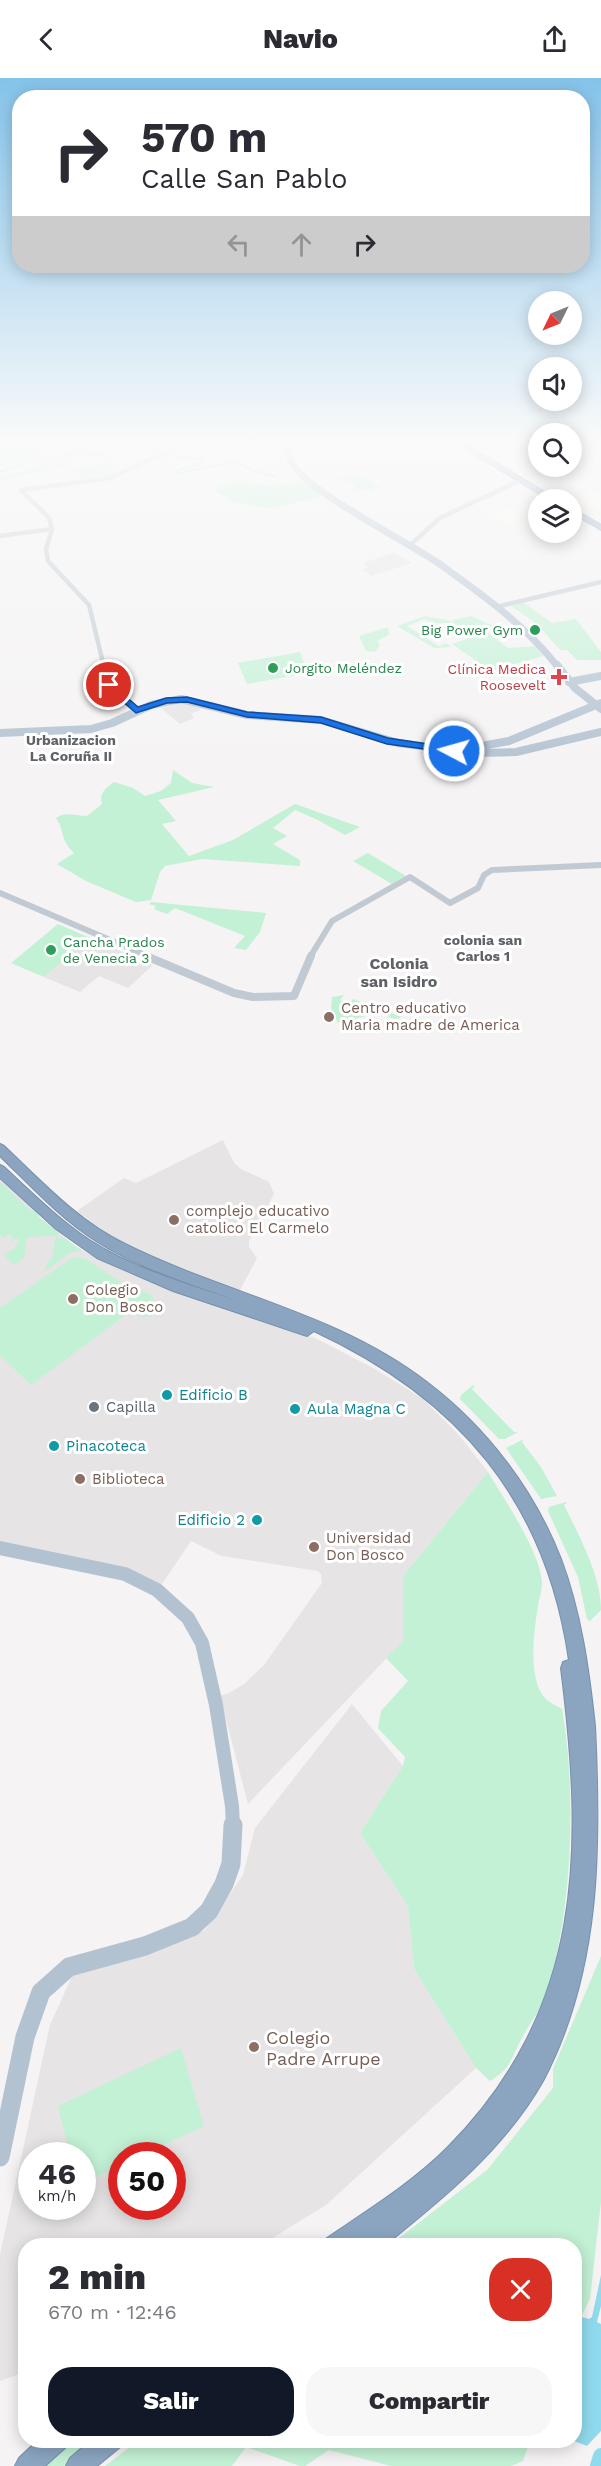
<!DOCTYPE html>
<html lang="es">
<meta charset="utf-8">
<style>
:root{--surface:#fff;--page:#f7f7f7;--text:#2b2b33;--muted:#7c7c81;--accent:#111827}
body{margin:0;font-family:"Work Sans",sans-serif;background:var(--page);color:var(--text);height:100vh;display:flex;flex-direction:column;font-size:22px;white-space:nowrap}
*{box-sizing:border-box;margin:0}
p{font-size:20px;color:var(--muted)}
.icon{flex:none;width:33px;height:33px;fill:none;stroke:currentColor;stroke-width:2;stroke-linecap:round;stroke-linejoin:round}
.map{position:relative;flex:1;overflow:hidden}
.side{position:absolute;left:18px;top:2160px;width:564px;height:210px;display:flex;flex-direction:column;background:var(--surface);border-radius:24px;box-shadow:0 3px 15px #0003}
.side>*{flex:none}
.banner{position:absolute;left:12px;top:12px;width:578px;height:183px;border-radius:24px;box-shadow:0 3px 15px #0003;background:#fff;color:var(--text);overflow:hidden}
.needle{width:39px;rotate:227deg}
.fabs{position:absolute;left:528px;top:213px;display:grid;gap:12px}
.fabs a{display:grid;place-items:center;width:54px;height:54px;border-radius:50%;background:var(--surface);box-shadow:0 3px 15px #0003;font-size:30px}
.speed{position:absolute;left:18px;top:2064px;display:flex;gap:12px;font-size:30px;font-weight:700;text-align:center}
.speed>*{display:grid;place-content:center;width:78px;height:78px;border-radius:50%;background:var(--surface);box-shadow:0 3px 15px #0003;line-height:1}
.speed small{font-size:15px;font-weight:400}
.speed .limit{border:9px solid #d22;background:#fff;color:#111}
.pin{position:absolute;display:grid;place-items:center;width:51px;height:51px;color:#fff;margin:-26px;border:3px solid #fff;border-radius:50%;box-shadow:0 2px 6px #0007}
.me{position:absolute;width:66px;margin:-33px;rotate:276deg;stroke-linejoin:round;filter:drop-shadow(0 0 4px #0008)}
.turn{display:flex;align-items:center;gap:21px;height:126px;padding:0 30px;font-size:27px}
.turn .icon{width:78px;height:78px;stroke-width:2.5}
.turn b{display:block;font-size:42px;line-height:51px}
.lanes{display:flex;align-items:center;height:57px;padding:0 30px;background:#0003;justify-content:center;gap:30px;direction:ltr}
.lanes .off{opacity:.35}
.round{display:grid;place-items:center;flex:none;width:63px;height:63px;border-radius:24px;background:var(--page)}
.summary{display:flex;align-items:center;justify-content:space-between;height:102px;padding:0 30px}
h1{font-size:36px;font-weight:800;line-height:45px}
.cta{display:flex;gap:12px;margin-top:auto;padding:12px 30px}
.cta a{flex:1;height:69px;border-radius:24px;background:var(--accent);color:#fff;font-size:24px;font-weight:800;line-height:69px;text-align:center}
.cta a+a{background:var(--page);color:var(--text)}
header{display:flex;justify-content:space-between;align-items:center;height:78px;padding:0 30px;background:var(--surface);font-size:27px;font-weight:800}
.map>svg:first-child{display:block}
</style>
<header><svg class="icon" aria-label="back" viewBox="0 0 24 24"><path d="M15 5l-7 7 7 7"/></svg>Navio<svg class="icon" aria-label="share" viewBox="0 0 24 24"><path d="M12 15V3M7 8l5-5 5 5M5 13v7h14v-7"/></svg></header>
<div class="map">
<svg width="601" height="2388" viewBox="0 0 601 2388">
<rect width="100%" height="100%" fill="#f5f3f3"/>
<path fill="#fdf9ef" d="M 601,413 L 601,428 L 581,433 L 572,427 L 572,422 L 565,421 Z
M 539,422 L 538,437 L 511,446 L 491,436 Z"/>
<path fill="#e6e4e5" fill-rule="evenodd" d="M 394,475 L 412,485 L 371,498 L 362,492 L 368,489 L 363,485 Z
M 188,624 L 202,628 L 199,633 L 191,635 L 194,640 L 180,646 L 161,630 Z
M 90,860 L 153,887 L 128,910 L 99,898 L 80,914 L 44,899 Z
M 223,1062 L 234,1085 L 241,1091 L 269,1104 L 274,1116 L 249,1163 L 249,1169 L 257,1180 L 239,1214 L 182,1194 L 116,1162 L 77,1133 L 124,1100 L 136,1105 Z
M 0,1099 L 35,1130 L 39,1139 L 74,1167 L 97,1181 L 126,1194 L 228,1233 L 315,1260 L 377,1292 L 423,1321 L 458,1356 L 488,1394 L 403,1498 L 403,1563 L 248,1726 L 220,1618 L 229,1615 L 244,1606 L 264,1587 L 322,1505 L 321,1496 L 318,1493 L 222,1478 L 191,1463 L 160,1509 L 0,1467 Z
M 352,1626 L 403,1688 L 360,1755 L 408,1828 L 414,1891 L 476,1990 L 326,2127 L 261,2167 L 26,2168 L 25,2294 L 0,2303 L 0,2177 L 50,1947 L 75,1892 L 144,1878 L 205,1852 L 243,1797 L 255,1750 ZM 32,2078 L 82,2078 L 82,2128 L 32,2128 ZM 122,2078 L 172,2078 L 172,2128 L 122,2128 Z"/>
<path fill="#c3f1d5" d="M 0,365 L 17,365 L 32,374 L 60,377 L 0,388 Z
M 66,380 L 66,389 L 22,397 L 21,399 L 0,404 L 0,399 L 34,389 L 40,384 Z
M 109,385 L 116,395 L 112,397 L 81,401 L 74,390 Z
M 358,395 L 381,410 L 356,413 L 354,412 L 355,407 L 336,399 Z
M 237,402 L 269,408 L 303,403 L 324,417 L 272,431 L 234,424 L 212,412 Z
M 523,524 L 552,545 L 576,541 L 601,574 L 601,582 L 577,582 L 567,572 L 560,572 L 538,547 L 510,527 Z
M 425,538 L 451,543 L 450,545 L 435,545 L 424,541 L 407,548 L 439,568 L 446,565 L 451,569 L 434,570 L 397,548 Z
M 471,538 L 493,548 L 467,555 L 451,545 L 453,542 Z
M 388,549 L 389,557 L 377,563 L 380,567 L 375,574 L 366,573 L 359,558 Z
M 487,554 L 508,570 L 535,568 L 543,578 L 491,593 L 452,566 Z
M 300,574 L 308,595 L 247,606 L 238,585 Z
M 173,692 L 192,705 L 214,709 L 158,722 L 176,743 L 162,746 L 189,778 L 233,762 L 295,726 L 360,749 L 345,757 L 318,742 L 295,732 L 273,750 L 287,758 L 273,766 L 300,782 L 300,788 L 202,781 L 165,788 L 160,794 L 151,822 L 136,824 L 86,803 L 57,786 L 74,775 C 60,762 65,753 56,740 C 65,733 76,738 87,738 L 102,726 C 99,715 105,711 114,704 L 133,710 L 145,718 L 161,713 L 171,705 Z
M 368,775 L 406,798 L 392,806 L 353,783 Z
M 151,824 L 266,835 L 260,854 L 246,872 L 234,870 L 245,858 L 175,830 L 167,836 L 154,831 L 156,828 L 149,826 Z
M 58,846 L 90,860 L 44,899 L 11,885 Z
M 344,917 L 340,922 L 349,926 L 353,921 L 402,939 L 395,941 L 378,935 L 338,945 L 331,930 L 332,919 Z
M 0,1104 L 32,1134 L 35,1130 L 39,1139 L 58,1154 L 58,1161 L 62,1159 L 82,1173 L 71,1174 L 44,1194 L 48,1184 L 52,1181 L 56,1158 L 27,1159 L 24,1180 L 14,1187 L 4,1177 L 16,1169 L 19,1162 L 17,1160 L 9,1165 L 13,1160 L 9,1156 L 3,1160 L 0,1157 Z
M 78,1179 L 88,1182 L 120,1204 L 150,1216 L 154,1220 L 152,1239 L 137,1238 L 137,1235 L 131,1233 L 31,1307 L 0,1277 L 0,1230 L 72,1180 Z
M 473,1307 L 475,1308 L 472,1311 L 514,1354 L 518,1354 L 505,1361 L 499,1361 L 460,1321 L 461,1317 Z
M 524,1361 L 522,1364 L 541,1389 L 557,1418 L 541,1421 L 506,1370 Z
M 488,1394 C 504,1421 541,1475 542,1505 C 542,1513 539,1521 538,1528 C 534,1552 527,1603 546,1621 C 550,1625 557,1628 562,1631 C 577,1713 573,1847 542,1925 C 537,1937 528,1948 522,1960 C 511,1980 511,1991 490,2003 L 476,1990 L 414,1891 L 408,1828 L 360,1755 L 403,1688 L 405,1679 L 378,1650 L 381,1633 L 408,1603 L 386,1580 L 403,1563 L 403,1498 Z
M 566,1424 L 567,1425 L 564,1427 C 579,1458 601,1497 601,1532 L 590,1543 L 587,1541 L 578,1499 L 548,1433 L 549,1429 Z
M 601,1878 L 601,2124 L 590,2221 L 575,2251 L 574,2168 L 390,2167 L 487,2092 L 553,2010 L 553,1991 Z
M 181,1970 L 204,2048 L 142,2077 L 122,2078 L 121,2087 L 83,2105 L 82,2078 L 70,2077 L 58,2028 Z
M 139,2362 L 529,2362 L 530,2363 L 523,2383 L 511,2388 L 391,2388 L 329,2372 L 305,2388 L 300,2388 L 246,2369 L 232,2388 L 105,2388 Z
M 69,2363 L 101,2363 L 69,2388 L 38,2388 Z"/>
<path fill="#f5f0e5" d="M 125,369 L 150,372 L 129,371 L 108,382 L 74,379 L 53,381 L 0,397 L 0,388 L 5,386 L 57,379 L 76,373 L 104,375 Z"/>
<path fill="#90daee" d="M 601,2197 L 601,2228 L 597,2244 L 601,2246 L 601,2353 L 587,2368 L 574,2363 L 575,2276 L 582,2239 L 589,2241 L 592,2239 Z"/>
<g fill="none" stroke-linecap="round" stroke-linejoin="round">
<path stroke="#90daee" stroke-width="1.5" d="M 168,377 L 202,382 L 203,385 L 175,393 L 177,396 L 232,384 L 264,396 L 276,398
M 0,394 L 31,384 L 71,376 L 98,377 L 132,369 L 160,375"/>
<path stroke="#90daee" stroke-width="16" d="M 598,2388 L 601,2378"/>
<defs>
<path id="highway" d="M 456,365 L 464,365 L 558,422 L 549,422 Z
M 572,430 L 601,447 L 601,452 L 572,435 Z
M 0,1066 L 4,1068 C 42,1104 78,1143 125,1166 C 225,1216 338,1235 428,1305 C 487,1350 534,1412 561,1481 C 581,1534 589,1592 595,1648 C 601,1770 601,1893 543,2003 C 505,2070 444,2120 384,2168 L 324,2168 L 327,2160 C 368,2132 412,2105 447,2070 C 585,1931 584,1772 561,1590 L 563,1584 L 569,1582 C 546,1422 458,1320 314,1253 L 307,1258 L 173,1213 L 97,1180 L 56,1151 L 0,1100 L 0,1087 L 4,1089 C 32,1115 59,1142 91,1163 C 135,1191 186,1206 235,1222 C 189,1205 138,1190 96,1163 C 60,1140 31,1108 0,1078 Z
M 38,2362 L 69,2362 L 65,2370 L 45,2388 L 15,2388 L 19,2380 Z
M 91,2362 L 123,2362 L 119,2370 L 97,2388 L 66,2388 L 70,2380 Z"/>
</defs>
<use href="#highway" stroke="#7690ad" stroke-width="2"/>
<path stroke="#c1cad2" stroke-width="4.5" d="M 21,412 L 110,400 L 179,369 L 282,365
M 21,412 L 49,440 L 52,451 L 46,471 L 48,483 L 89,527 L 104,589
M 0,458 L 52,451
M 409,468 L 440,440 L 521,402
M 496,529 L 601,504"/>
<path stroke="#c1cad2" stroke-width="6" d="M 104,587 L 109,607 L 136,633
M 0,815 L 150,879
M 310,879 L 332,843 L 410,799 L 450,825 L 478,810 L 484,797 L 492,792 L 601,787"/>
<path stroke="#c1cad2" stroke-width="8" d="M 146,878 L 234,915 L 253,919 L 294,918 L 311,878"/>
<path stroke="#b3c2d1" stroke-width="7" d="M 287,365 C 288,371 289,378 291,383 C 303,412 412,466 441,487 C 483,517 526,548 558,589"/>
<path stroke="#b3c2d1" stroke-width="8" d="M 557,587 L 575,610 L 601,631
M 569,604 L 601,598
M 0,655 L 91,651 L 112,645 L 151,627 L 181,621 L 247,637 L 321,642 L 398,665 L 478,675 L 516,674 L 601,654
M 470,670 L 509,663 L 601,625"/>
<path stroke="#b3c2d1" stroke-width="14" d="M 0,1470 L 125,1496 L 157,1512 L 188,1540 L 202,1565 L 216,1627 L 232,1728 L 233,1748"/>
<path stroke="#b3c2d1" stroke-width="19" d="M 0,2079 L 25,1959 L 41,1914 L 69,1889 L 145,1868 L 192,1849 L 209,1833 L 224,1806 L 231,1786 L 233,1747"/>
<use href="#highway" fill="#8ba5c1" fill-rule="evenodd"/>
</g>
<linearGradient id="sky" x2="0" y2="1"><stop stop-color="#85c3ea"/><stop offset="0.52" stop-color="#fafafa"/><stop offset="1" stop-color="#fafafa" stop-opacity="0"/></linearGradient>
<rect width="601" height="700" fill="url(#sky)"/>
<path fill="#1a73e8" stroke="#114b97" stroke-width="1.5" d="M 109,604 L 138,629 L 166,620 L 187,619 L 247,634 L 321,639 L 388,660 L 454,670 L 459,673 L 454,675 L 387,666 L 321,645 L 247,639 L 187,624 L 167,625 L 136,635 L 106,609 L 104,607 Z"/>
<g fill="#2e9e5b" stroke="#fff" stroke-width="2">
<circle cx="535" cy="552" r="6"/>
<circle cx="273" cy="590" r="6"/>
<circle cx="51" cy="872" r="6"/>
</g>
<path fill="#e0444e" stroke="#fff" stroke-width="2" d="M556 590h6v6h6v6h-6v6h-6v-6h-6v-6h6z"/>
<g fill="#8d6e63" stroke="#fff" stroke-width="2">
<circle cx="329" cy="939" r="6"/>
<circle cx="174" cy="1142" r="6"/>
<circle cx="73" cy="1221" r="6"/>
<circle cx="80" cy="1401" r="6"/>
<circle cx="314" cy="1469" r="6"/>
<circle cx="254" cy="1969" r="6"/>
</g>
<g fill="#0f9aa8" stroke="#fff" stroke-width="2">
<circle cx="167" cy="1317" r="6"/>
<circle cx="295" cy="1331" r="6"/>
<circle cx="54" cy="1368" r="6"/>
<circle cx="257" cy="1442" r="6"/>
</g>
<circle fill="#6b7280" stroke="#fff" stroke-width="2" cx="94" cy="1329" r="6"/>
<g text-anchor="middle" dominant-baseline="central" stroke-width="6" stroke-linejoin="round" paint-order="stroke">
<g font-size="14" fill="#27864d" stroke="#fff" text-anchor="start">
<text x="523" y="552" text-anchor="end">Big Power Gym</text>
<text x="285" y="590">Jorgito Meléndez</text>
<text x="63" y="864">Cancha Prados<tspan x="63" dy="16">de Venecia 3</tspan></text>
</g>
<g font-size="14" fill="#be3a42" stroke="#fff" text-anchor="end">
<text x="546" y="591">Clínica Medica<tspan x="546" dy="16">Roosevelt</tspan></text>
</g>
<g font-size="14" font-weight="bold" fill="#5f6368" stroke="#fff">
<text x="71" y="662">Urbanizacion<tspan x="71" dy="16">La Coruña II</tspan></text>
<text x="483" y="862">colonia san<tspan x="483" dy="16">Carlos 1</tspan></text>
</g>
<g font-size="15" fill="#785e54" stroke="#fff" text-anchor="start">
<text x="341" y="930">Centro educativo<tspan x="341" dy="17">Maria madre de America</tspan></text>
<text x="186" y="1133">complejo educativo<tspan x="186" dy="17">catolico El Carmelo</tspan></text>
<text x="85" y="1212">Colegio<tspan x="85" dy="17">Don Bosco</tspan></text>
<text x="92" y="1401">Biblioteca</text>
<text x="326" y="1460">Universidad<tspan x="326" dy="17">Don Bosco</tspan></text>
</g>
<g font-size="15" fill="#0d838f" stroke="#fff" text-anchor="start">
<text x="179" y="1317">Edificio B</text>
<text x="307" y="1331">Aula Magna C</text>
<text x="66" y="1368">Pinacoteca</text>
<text x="245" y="1442" text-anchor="end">Edificio 2</text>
</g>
<g font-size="15" fill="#5b616d" stroke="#fff" text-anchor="start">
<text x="106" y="1329">Capilla</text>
</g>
<g font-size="16" font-weight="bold" fill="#5f6368" stroke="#fff">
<text x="399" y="885">Colonia<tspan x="399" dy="18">san Isidro</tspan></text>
</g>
<g font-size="18" fill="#785e54" stroke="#fff" text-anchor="start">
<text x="266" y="1959">Colegio<tspan x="266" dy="21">Padre Arrupe</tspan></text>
</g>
</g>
</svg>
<div class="fabs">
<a><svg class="needle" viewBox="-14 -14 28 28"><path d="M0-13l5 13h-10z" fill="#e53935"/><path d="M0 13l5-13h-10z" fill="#7c7c81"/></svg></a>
<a><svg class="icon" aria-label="sound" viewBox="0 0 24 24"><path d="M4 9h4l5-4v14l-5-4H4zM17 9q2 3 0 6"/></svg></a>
<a><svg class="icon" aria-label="search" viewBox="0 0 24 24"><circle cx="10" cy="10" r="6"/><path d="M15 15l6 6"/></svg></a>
<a><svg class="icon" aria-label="layers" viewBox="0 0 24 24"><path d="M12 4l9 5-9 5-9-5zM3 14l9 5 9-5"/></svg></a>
</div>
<div class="speed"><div>46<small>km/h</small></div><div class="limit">50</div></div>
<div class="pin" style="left:109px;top:607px;background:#d93025"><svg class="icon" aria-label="arrive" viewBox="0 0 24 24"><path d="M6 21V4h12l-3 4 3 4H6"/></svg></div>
<svg class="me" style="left:454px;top:673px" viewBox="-20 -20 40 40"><circle r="17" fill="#1a73e8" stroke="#fff" stroke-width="3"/><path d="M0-11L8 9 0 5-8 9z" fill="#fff"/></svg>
<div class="banner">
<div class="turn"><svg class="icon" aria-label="right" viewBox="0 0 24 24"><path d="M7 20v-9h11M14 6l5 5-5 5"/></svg><div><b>570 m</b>Calle San Pablo</div></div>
<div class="lanes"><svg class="icon off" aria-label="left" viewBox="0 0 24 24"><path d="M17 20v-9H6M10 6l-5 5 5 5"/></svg><svg class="icon off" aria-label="ahead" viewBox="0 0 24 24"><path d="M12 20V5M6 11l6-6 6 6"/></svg><svg class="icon" aria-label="right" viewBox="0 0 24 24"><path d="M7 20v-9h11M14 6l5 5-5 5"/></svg></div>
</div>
<section class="side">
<div class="summary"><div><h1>2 min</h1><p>670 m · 12:46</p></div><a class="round" style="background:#d93025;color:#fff"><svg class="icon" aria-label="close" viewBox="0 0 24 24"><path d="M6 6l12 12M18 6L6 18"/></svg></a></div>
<div class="cta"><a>Salir</a><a>Compartir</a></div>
</section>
</div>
